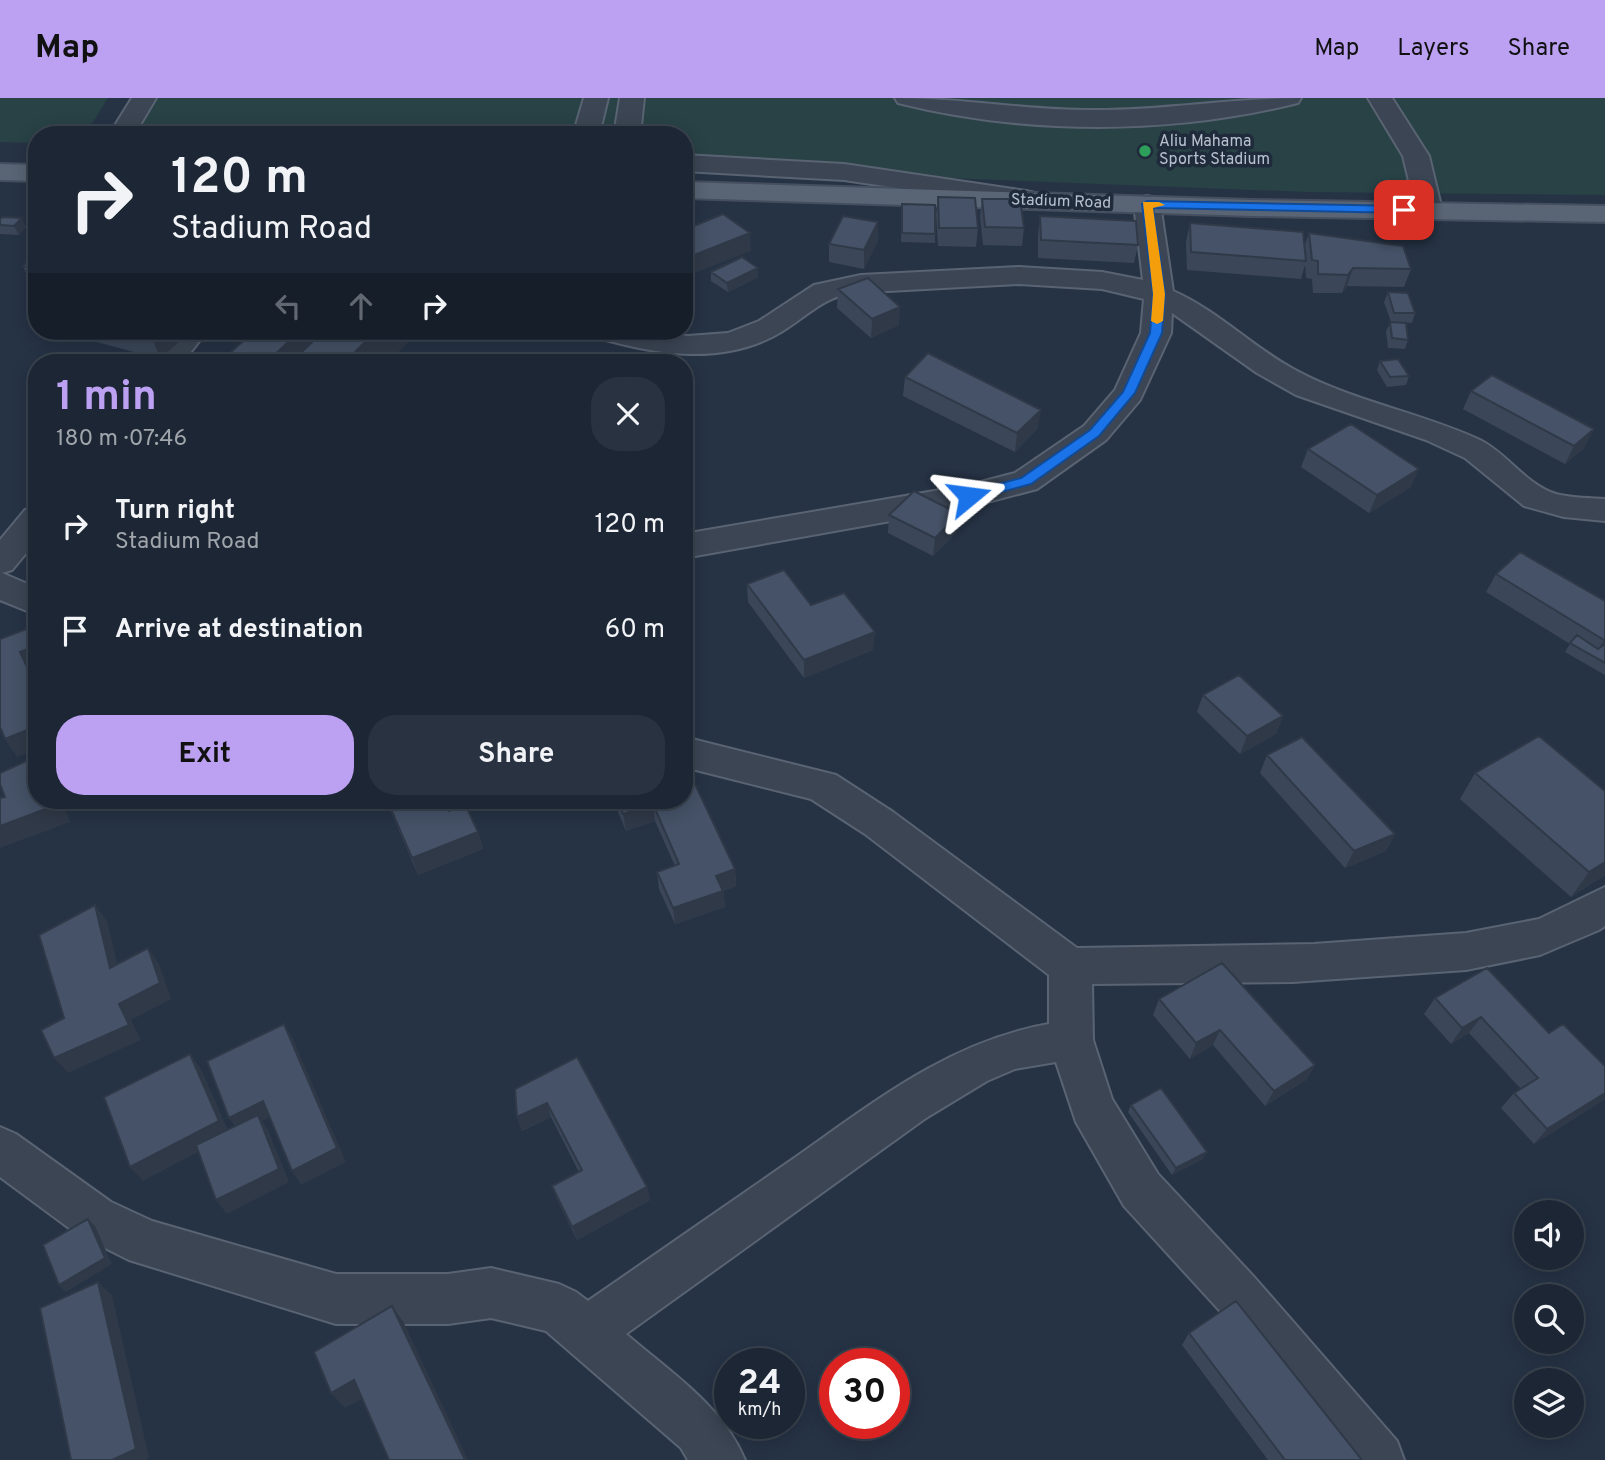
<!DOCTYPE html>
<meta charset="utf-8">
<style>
:root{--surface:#1c2634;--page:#293240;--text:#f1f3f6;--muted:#a0a5ac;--line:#3a434f;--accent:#bca0f2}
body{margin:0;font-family:Overpass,sans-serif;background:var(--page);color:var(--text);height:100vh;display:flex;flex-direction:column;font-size:26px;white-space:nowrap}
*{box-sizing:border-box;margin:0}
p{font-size:23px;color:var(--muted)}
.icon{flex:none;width:38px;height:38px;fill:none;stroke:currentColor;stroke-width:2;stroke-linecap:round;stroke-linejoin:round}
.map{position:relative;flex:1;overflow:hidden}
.drawer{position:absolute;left:28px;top:256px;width:665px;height:455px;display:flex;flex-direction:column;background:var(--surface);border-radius:28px;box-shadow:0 4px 18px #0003,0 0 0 2px var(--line)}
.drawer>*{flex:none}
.top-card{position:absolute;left:28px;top:28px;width:665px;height:214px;border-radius:28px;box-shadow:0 4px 18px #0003,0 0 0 2px var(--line);background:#1c2634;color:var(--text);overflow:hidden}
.controls{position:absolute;left:1514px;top:1102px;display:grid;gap:14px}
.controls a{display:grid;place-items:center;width:70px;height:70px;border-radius:50%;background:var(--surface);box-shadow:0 4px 18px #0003,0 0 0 2px var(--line);font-size:35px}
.speed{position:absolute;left:714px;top:1250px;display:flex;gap:14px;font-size:35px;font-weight:700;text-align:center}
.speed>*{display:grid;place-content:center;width:91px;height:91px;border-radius:50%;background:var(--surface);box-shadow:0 4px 18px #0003,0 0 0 2px var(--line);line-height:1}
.speed small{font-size:18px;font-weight:400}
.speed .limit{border:10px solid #d22;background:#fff;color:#111}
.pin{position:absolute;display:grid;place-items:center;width:60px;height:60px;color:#fff;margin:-30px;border-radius:14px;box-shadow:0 4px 10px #0006}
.me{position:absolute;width:77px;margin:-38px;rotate:74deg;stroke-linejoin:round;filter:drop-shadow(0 0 5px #0008)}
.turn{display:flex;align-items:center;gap:24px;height:147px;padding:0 28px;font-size:32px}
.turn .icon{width:91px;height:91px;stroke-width:2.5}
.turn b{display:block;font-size:49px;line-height:60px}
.lanes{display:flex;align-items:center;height:66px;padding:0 28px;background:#0003;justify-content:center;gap:35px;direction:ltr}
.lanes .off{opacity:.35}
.round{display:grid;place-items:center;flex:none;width:74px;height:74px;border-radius:28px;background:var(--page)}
.head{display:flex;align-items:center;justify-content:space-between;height:119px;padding:0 28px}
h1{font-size:42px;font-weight:700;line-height:52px;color:var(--accent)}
.button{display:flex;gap:14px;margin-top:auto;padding:14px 28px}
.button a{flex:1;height:80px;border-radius:28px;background:var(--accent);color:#111;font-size:28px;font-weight:700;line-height:80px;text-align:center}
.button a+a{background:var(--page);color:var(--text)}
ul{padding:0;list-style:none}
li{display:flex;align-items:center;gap:21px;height:105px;padding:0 28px}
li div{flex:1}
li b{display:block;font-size:26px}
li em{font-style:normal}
header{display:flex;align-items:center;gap:42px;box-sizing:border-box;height:98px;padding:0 35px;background:var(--accent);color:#111}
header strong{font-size:33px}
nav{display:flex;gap:38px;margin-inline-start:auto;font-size:24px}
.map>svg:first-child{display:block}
</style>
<header>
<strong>Map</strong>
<nav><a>Map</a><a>Layers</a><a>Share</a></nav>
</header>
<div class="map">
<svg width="1605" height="1362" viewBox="0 0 1605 1362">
<rect width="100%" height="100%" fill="#263345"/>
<path fill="#284246" d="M 0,0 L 108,0 L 85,37 L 37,37 L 37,45 L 0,44 Z
M 136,0 L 1605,0 L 1605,97 L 1307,94 L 684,70 L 684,37 L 159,37 L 127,13 Z"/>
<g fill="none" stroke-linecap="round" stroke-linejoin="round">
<defs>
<path id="minor" d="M 132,0 L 156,0 L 134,37 L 109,37 Z
M 584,0 L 608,0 L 599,37 L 573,37 Z
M 620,0 L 644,0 L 640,37 L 614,37 Z
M 895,0 C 963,0 1030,13 1098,12 C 1166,12 1233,0 1301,0 L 1298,5 C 1171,37 1025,37 898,5 Z
M 1368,0 L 1392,0 L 1429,58 L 1442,112 L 1438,118 L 1429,120 L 1420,118 L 1416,112 L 1403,58 Z
M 684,57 L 844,66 L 1026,93 L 1035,95 L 1039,101 L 1035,107 L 1026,109 L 844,82 L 684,73 Z
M 1147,98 L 1156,100 L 1160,106 L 1173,193 C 1219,213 1254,251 1299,274 C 1356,304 1422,315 1480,342 C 1508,356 1526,387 1556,396 C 1571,400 1589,400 1605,401 L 1605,423 L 1564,419 L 1524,408 L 1465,360 L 1426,342 L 1296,297 L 1257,275 L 1172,215 L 1171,235 L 1140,302 L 1106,342 L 1037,391 L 969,409 L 684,460 L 684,436 L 969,387 L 1015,375 L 1084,328 L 1115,292 L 1141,235 L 1144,201 L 1102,191 L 1019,186 L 851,195 C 822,200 805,220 781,234 C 725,268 655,257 596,239 L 592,233 L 639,233 L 688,238 L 728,235 L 759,223 L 814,187 L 861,177 L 1019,169 L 1102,174 L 1143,182 L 1134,106 L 1138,100 Z
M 177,233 L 207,233 L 183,264 L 152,264 Z
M 37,409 L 37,442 L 12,472 L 2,475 L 37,490 L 37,517 L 0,502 L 0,442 L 25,412 Z
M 684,639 L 836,677 L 893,714 L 1077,850 L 1314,846 L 1466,835 L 1539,821 L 1605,789 L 1605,828 L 1599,832 L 1540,857 L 1466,872 L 1293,884 L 1092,886 L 1093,942 L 1112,1001 L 1158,1076 L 1254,1179 L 1397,1343 L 1404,1362 L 1344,1362 L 1220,1213 L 1124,1108 L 1076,1024 L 1056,964 L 1015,971 L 987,983 L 926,1020 L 626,1236 C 670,1274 722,1307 745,1362 L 688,1362 L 681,1350 L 546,1233 L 491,1220 L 448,1226 L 336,1226 L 129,1162 L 77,1136 L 0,1079 L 0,1029 L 16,1036 L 111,1104 L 152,1123 L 336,1176 L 448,1176 L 491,1170 L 559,1186 L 576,1194 L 588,1203 C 656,1156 725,1108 793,1061 C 874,1004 950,943 1049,926 L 1049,877 L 865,736 L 811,701 L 684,669 Z"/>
<path id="major" d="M 0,66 L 37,67 L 37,83 L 0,82 Z
M 684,84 L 1252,102 L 1605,108 L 1605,124 L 1252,118 L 684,100 Z"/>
</defs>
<use href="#minor" stroke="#596372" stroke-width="4"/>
<use href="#major" stroke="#444e5e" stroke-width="4"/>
<use href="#minor" fill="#3b4554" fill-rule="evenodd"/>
<use href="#major" fill="#596474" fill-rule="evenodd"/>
</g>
<path fill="#3b4759" d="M 938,99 L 978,130 L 976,149 L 938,148 L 936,117 Z
M 982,101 L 1024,130 L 1022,148 L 983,147 L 980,119 Z
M 902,106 L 935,136 L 935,145 L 901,144 Z
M 1040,118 L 1138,147 L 1134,165 L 1038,160 L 1038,137 Z
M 0,121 L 26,129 L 19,137 L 0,136 Z
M 878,124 L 878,142 L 864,171 L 829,164 L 829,146 Z
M 1190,125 L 1304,149 L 1309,135 L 1411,171 L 1404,189 L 1347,188 L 1342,195 L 1313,195 L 1312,181 L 1306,180 L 1305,167 L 1301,181 L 1187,172 L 1186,144 Z
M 37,155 L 37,188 L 31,186 L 23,168 Z
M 711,174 L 758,179 L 728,194 L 711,183 Z
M 838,191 L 899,227 L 871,240 L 837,210 Z
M 1388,194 L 1415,215 L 1412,225 L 1394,224 L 1408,242 L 1405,251 L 1388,250 L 1386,233 L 1391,224 L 1384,204 Z
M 56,233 L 179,233 L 182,241 L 160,261 Z
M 1380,263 L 1409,278 L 1406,287 L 1387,289 L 1377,272 Z
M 905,279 L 1038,330 L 1015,354 L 903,298 Z
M 1471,293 L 1584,350 L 1565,366 L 1463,311 Z
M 1308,351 L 1411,389 L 1369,415 L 1301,369 Z
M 889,417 L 957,434 L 933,458 L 888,435 Z
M 1496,476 L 1605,503 L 1605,577 L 1565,554 L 1570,546 L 1486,494 Z
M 747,486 L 811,507 L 873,552 L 804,580 L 748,504 Z
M 1203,597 L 1283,618 L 1276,636 L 1240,656 L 1197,614 Z
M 1267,657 L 1395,736 L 1386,753 L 1345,770 L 1260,675 Z
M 1475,675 L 1605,777 L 1571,799 L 1460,701 Z
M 386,702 L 444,702 L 449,713 L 478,734 L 483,751 L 418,777 Z
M 615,702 L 684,702 L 735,771 L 736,788 L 723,793 L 725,809 L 675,826 L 659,791 L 657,774 L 675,768 L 655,723 L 626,733 L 616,709 Z
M 1487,870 L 1605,1001 L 1534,1046 L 1501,1010 L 1514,995 L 1521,991 L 1469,935 L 1451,946 L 1424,916 L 1435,900 Z
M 1159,901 L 1315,967 L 1306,982 L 1265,1008 L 1213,947 L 1190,961 L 1153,917 Z
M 577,959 L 647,1089 L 650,1102 L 577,1142 L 557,1101 L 552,1088 L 579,1074 L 551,1019 L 522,1033 L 517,1019 Z
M 1131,1007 L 1203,1061 L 1172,1077 L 1128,1014 Z
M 1189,1235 L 1362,1362 L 1268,1362 L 1182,1247 Z"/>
<path fill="#303948" d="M 22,120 L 26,129 L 19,137 L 14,128 Z
M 878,124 L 878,142 L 864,171 L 864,152 Z
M 750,135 L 751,153 L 684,179 L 684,161 Z
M 758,170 L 758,179 L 728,194 L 727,185 Z
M 1353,170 L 1347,188 L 1342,195 L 1348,177 Z
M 900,209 L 899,227 L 871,240 L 872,221 Z
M 163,233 L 179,233 L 182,241 L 160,261 L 153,242 Z
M 300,233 L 346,233 L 314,264 L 267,264 Z
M 376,233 L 419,233 L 389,264 L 355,254 Z
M 1041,312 L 1038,330 L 1015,354 L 1017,335 Z
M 1594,331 L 1584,350 L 1565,366 L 1574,348 Z
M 1419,371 L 1411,389 L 1369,415 L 1377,397 Z
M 959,416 L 957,434 L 933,458 L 935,440 Z
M 875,534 L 873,552 L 804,580 L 804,562 Z
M 1605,541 L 1605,552 L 1594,558 L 1604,542 Z
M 37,547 L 37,570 L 31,572 L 37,584 L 37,590 L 20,554 Z
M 1283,618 L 1276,636 L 1240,656 L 1247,638 Z
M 37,628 L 37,651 L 17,659 L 5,641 Z
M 57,702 L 62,702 L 70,724 L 0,750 L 0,728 Z
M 653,706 L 655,723 L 626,733 L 623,716 Z
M 478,734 L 483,751 L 418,777 L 412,760 Z
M 1395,736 L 1386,753 L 1345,770 L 1354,753 Z
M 1605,764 L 1605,777 L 1571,799 L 1589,774 Z
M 735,771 L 736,788 L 717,795 L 716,778 Z
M 723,793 L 725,809 L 675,826 L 673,810 Z
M 95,807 L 107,823 L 122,886 L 110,870 Z
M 148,850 L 159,866 L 171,901 L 131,922 L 141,942 L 68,975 L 54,960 L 119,906 Z
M 1481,919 L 1469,935 L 1451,946 L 1462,930 Z
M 284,926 L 293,941 L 346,1064 L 301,1087 L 292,1073 Z
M 1220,932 L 1213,947 L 1190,961 L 1196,945 Z
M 190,956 L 201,971 L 230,1037 L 143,1083 L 130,1069 Z
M 1315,967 L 1306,982 L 1265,1008 L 1274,993 Z
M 1605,995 L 1605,1001 L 1534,1046 L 1547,1031 Z
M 263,1003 L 273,1018 L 262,1023 L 268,1032 L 289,1084 L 227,1116 L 216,1102 L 239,1034 L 229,1020 Z
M 547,1005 L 551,1019 L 522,1033 L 517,1019 Z
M 1207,1054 L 1203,1061 L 1172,1077 L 1176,1070 Z
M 647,1089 L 650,1102 L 577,1142 L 572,1129 Z
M 88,1121 L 95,1128 L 112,1166 L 66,1194 L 59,1187 Z
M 98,1184 L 112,1197 L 149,1360 L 146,1362 L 112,1362 Z
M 392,1208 L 404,1225 L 468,1362 L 465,1362 Z
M 354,1282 L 367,1298 L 345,1310 L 331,1295 Z"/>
<path fill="#455267" stroke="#303948" stroke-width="2" d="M 938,99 L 975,100 L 978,130 L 939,130 Z
M 982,101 L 1020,101 L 1024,130 L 985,129 Z
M 902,106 L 935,107 L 935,136 L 902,135 Z
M 723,116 L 750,135 L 684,161 L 684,132 Z
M 843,118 L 878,124 L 864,152 L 829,146 Z
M 1040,118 L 1136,123 L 1138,147 L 1041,142 Z
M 3,119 L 22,120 L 14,128 L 0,127 L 0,121 Z
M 1190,125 L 1303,134 L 1306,163 L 1191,154 Z
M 1309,135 L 1403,148 L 1411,171 L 1353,170 L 1348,177 L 1318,176 L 1318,163 L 1312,162 Z
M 37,155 L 37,174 L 23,168 Z
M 742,159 L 758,170 L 727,185 L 711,174 Z
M 868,180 L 900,209 L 872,221 L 838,191 Z
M 1388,194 L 1408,195 L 1415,215 L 1394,215 Z
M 1390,224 L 1406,225 L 1408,242 L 1392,240 Z
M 117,233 L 163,233 L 153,242 Z
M 254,233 L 300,233 L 267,264 L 220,264 Z
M 324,233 L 376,233 L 355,254 L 392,264 L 291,264 Z
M 928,255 L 1041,312 L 1017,335 L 905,279 Z
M 1398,261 L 1409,278 L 1390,279 L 1380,263 Z
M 1492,277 L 1594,331 L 1574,348 L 1471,293 Z
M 1351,326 L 1419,371 L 1377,397 L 1308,351 Z
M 914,393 L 959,416 L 935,440 L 889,417 Z
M 1520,454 L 1605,503 L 1605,541 L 1604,542 L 1496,476 Z
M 784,472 L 811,507 L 844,495 L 875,534 L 804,562 L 747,486 Z
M 37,527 L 37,547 L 20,554 L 37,590 L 37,628 L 5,641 L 0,629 L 0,541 Z
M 1577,537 L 1598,551 L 1605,546 L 1605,565 L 1570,545 Z
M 1239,577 L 1283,618 L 1247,638 L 1203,597 Z
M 1539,638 L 1605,693 L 1605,764 L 1589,774 L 1475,675 Z
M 1302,639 L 1395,736 L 1354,753 L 1267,657 Z
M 37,658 L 37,702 L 57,702 L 59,706 L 0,728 L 0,700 L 5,699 L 0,686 L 0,675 Z
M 687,669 L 735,771 L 716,778 L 723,793 L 673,810 L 657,774 L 679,766 L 653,706 L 623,716 L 617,702 L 684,702 L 684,670 Z
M 387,702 L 444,702 L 449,713 L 465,706 L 478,734 L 412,760 Z
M 95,807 L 110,870 L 148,850 L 160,885 L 119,906 L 129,927 L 54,960 L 41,932 L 64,920 L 39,837 Z
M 1222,865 L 1315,967 L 1274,993 L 1220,932 L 1196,945 L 1159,901 Z
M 1487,870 L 1549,935 L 1563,926 L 1605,968 L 1605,995 L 1547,1031 L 1514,995 L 1538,980 L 1481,919 L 1462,930 L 1435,900 Z
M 284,926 L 337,1050 L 292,1073 L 263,1003 L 229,1020 L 207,963 Z
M 190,956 L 219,1023 L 130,1069 L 104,999 Z
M 577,959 L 647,1089 L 572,1129 L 552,1088 L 582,1072 L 547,1005 L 517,1019 L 515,991 Z
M 1161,990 L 1207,1054 L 1176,1070 L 1131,1007 Z
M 258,1017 L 279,1071 L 216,1102 L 196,1047 Z
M 88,1121 L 105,1160 L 59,1187 L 43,1147 Z
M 98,1184 L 136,1351 L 112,1362 L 71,1362 L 40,1210 Z
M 1236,1203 L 1362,1362 L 1285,1362 L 1189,1235 Z
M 392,1208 L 465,1362 L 389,1362 L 354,1282 L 331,1295 L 314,1254 Z"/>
<path fill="#1a73e8" stroke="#114b97" stroke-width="2" d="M 1147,103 L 1404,108 L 1410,112 L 1404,115 L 1153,110 L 1165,196 L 1162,235 L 1135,295 L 1099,338 L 1031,386 L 969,403 L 964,402 L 964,395 L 1021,380 L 1090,332 L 1123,294 L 1150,235 L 1153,196 L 1142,106 Z"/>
<path fill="#f59e0b" d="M 1143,104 L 1159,104 L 1165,107 L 1153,110 L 1165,196 L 1163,223 L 1157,226 L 1151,223 L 1153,196 Z"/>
<circle fill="#2e9e5b" stroke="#1f2a3a" stroke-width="2.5" cx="1145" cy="53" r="7"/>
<g text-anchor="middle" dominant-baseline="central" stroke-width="7" stroke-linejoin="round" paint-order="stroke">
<g font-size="16" fill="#b8c0ce" stroke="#1f2a3a" text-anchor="start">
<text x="1159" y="44">Aliu Mahama<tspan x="1159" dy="18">Sports Stadium</tspan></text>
</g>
<g font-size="16" fill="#b8c0ce" stroke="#1f2a3a">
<text transform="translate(1061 104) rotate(2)">Stadium Road</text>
</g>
</g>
</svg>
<div class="controls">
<a><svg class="icon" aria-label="sound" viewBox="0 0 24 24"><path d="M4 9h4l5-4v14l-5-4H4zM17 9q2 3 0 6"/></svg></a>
<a><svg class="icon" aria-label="search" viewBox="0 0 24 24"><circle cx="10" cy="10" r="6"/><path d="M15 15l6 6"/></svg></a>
<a><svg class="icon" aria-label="layers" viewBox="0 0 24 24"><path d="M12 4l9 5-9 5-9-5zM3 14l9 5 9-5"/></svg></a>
</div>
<div class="speed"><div>24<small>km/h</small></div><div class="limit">30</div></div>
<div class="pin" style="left:1404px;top:112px;background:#d93025"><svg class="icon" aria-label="arrive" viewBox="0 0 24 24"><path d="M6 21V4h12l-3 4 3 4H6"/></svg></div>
<svg class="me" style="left:969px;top:398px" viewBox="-20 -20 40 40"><path d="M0-17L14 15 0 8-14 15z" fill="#1a73e8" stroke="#fff" stroke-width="4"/></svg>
<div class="top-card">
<div class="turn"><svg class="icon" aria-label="right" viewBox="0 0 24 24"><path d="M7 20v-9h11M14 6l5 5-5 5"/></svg><div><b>120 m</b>Stadium Road</div></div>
<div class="lanes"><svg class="icon off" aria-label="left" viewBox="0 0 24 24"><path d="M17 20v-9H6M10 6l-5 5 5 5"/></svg><svg class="icon off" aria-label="ahead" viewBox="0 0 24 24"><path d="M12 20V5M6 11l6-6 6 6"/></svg><svg class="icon" aria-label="right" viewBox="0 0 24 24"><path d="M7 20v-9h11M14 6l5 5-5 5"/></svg></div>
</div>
<section class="drawer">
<div class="head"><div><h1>1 min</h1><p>180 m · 07:46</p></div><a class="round"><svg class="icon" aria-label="close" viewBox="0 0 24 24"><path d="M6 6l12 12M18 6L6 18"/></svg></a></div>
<ul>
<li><svg class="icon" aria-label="right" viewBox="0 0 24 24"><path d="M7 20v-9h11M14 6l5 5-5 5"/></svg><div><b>Turn right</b><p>Stadium Road</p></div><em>120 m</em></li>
<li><svg class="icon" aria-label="arrive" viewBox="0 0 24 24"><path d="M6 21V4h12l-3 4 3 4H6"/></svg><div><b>Arrive at destination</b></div><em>60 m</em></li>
</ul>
<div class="button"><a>Exit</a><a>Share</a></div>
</section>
</div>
